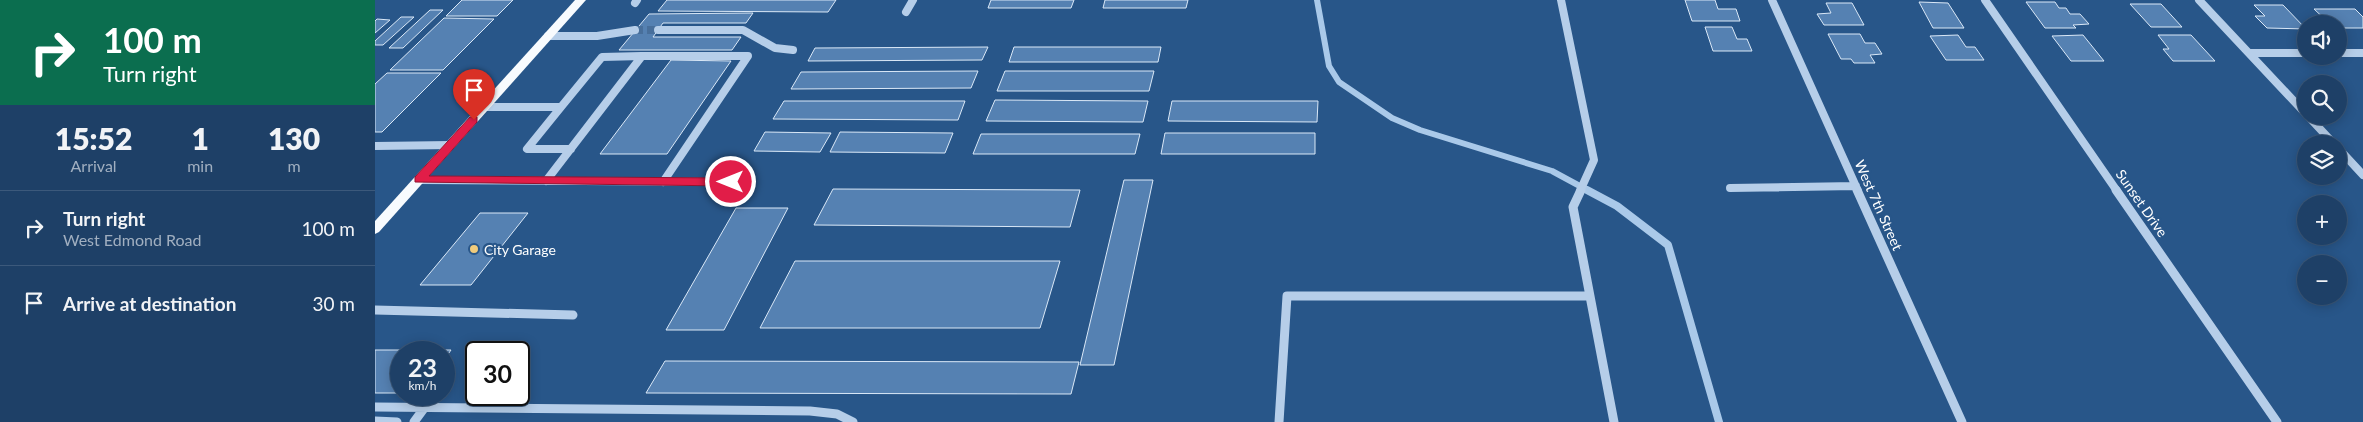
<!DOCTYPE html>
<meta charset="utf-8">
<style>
:root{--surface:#1e4067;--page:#2b4b70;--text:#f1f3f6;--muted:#a1afc0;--line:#3c597b}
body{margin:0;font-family:Lato,sans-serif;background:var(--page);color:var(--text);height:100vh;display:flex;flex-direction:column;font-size:19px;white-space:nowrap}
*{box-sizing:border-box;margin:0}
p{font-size:16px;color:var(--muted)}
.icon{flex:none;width:28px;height:28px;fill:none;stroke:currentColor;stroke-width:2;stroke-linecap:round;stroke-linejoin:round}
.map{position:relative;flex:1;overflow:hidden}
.details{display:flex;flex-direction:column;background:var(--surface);width:375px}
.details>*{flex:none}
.hud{background:#0b6e4f;color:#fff;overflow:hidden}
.fabs{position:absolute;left:1922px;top:15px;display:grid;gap:10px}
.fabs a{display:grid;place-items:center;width:50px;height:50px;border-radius:50%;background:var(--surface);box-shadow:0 2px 12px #0003,0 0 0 1px var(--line);font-size:25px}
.speed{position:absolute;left:15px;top:341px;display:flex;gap:10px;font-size:25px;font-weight:700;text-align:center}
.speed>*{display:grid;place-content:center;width:65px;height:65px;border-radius:50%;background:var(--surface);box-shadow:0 2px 12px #0003,0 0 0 1px var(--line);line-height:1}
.speed small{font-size:12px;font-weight:400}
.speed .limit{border:2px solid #111;border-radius:8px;background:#fff;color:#111}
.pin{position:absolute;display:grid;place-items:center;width:42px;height:42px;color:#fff;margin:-51px -21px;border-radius:50% 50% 50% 0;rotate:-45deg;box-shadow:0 0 5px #0007}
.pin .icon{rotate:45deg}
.me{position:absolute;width:55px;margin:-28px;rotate:270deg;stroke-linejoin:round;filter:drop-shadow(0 0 4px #0008)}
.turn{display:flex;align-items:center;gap:18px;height:105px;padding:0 20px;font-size:22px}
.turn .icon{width:65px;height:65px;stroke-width:2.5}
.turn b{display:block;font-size:35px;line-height:42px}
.eta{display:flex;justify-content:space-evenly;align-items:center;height:85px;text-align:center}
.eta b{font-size:30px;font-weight:800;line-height:35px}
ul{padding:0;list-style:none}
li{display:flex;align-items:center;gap:15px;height:75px;padding:0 20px;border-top:1px solid var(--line)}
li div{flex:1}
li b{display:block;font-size:19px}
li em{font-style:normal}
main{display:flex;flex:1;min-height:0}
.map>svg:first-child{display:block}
</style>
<main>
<section class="details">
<div class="hud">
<div class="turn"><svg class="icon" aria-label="right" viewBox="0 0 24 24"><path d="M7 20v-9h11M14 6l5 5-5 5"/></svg><div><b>100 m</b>Turn right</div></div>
</div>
<div class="eta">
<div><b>15:52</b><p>Arrival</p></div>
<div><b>1</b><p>min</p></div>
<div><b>130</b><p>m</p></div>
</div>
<ul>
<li><svg class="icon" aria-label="right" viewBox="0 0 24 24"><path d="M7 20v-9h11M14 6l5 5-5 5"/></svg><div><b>Turn right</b><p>West Edmond Road</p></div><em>100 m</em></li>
<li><svg class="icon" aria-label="arrive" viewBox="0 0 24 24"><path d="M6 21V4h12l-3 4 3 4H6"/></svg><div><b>Arrive at destination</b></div><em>30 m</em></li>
</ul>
</section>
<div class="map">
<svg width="1988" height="422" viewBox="0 0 1988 422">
<rect width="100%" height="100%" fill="#285689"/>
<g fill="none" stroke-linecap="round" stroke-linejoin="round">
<path stroke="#aac9e9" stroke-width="6" d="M 942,0 L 954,66 L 964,82 L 1017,118 L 1045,130 L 1177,171 L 1214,191"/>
<path stroke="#aac9e9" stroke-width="8" d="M 1212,190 L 1242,206 L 1293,245 L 1344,422"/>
</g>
<path fill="#5581b2" stroke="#dae8f7" d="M 87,0 L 138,0 L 122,16 L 71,16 Z
M 292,0 L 461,0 L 453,12 L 283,11 Z
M 616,0 L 699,0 L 696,8 L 613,8 Z
M 730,0 L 813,0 L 811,8 L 728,8 Z
M 1310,0 L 1340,0 L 1343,9 L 1361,9 L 1365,21 L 1317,21 Z
M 1544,2 L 1573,3 L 1589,28 L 1558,28 Z
M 1651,2 L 1680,2 L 1684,8 L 1691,8 L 1695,14 L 1705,14 L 1714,24 L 1698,25 L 1701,28 L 1670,28 Z
M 1451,3 L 1477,3 L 1489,25 L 1449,25 L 1442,14 L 1456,13 Z
M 1755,4 L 1786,4 L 1807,27 L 1776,27 Z
M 1879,5 L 1908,5 L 1931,29 L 1892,28 L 1880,16 L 1890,16 Z
M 1939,9 L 1980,9 L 1988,17 L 1988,28 L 1964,28 L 1964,24 L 1955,24 Z
M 55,10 L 68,10 L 28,48 L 14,48 Z
M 378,13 L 371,23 L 288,23 L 278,37 L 366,37 L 357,50 L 244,50 L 274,14 Z
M 26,17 L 39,17 L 8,45 L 0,45 L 0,41 Z
M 69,18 L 119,19 L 68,70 L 15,70 Z
M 2,19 L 15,20 L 0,33 L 0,21 Z
M 1330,27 L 1357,27 L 1362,39 L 1372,39 L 1377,51 L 1338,51 Z
M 1453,34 L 1485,34 L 1490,43 L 1500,43 L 1507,54 L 1495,55 L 1500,63 L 1479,63 L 1476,59 L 1466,59 Z
M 1583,35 L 1591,47 L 1600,47 L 1609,60 L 1571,60 L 1555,36 Z
M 1708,35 L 1729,61 L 1696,61 L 1677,36 Z
M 1783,35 L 1816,35 L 1840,61 L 1798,61 L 1788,49 L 1794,49 Z
M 613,47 L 607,60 L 433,61 L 440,48 Z
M 639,47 L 786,47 L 783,62 L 634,62 Z
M 296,60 L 356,61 L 292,154 L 225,154 Z
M 603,71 L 596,88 L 416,89 L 426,72 Z
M 630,71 L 779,71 L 774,91 L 622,91 Z
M 12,73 L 66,73 L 7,132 L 0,132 L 0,84 Z
M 620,100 L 773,101 L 768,122 L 611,121 Z
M 409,101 L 590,101 L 583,120 L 398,119 Z
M 797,101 L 943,101 L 942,122 L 793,121 Z
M 390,132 L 456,133 L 445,152 L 379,151 Z
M 465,132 L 578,133 L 570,153 L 455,152 Z
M 790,133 L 940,133 L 940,154 L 786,154 Z
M 606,134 L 765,134 L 760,154 L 598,154 Z
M 749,180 L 778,180 L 739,365 L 705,365 Z
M 458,189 L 705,190 L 695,227 L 439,225 Z
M 361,208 L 413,208 L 349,330 L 291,330 Z
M 105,213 L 153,213 L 96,285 L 45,285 Z
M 420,261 L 685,261 L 665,328 L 385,328 Z
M 0,350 L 76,350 L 69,360 L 69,352 L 26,352 L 26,393 L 0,393 Z
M 290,361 L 704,362 L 696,394 L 271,393 Z"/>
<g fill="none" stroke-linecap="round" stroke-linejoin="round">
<path stroke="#486f9b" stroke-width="8" stroke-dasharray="8 4" stroke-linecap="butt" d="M 260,30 L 283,30"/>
<path stroke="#b6cee9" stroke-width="8" d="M 1186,0 L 1219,160 L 1205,191
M 1397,0 L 1483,191
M 1610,0 L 1742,191
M 1824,0 L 1931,114
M 260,3 L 262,0
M 531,12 L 538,0
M 283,30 L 368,30 L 400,48 L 418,50
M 173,36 L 222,36 L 260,30
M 1874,53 L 1931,53
M 1964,53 L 1988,53
M 267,56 L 373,56 L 288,182
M 110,107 L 186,107 L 227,57 L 267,56 L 171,181
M 186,107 L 152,149 L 196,149
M 1933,116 L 1959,144
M 0,146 L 76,145
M 1964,149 L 1988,175
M 44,180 L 357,182
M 1355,188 L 1481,186"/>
<path stroke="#b6cee9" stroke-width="9" d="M 1206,190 L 1198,207 L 1239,422
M 1482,190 L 1587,422
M 1741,190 L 1902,422
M 0,310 L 198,315
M 0,407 L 435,411 L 462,414 L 478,422
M 0,421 L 22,422
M 39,422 L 50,407
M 904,422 L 912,296 L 1215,296"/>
<path fill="#f8fbfe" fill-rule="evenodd" d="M 200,0 L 211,0 L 4,232 L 0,234 L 0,221 Z"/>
</g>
<path fill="#e11d48" stroke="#92132f" d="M 99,116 L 102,117 L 102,122 L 54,176 L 356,178 L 362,182 L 356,186 L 40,182 L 40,177 L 95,117 Z"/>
<circle fill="#f0cb7c" stroke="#285689" stroke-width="2" cx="99" cy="249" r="5"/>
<g text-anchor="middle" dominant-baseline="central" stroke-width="4.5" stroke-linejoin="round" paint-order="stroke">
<g font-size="14" fill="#fff" stroke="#285689">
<text transform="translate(1767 203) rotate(55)">Sunset Drive</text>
<text transform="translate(1504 205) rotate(66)">West 7th Street</text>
</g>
<g font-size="14" fill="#fff" stroke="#285689" text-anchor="start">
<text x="109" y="249">City Garage</text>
</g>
</g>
</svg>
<div class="fabs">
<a><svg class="icon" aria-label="sound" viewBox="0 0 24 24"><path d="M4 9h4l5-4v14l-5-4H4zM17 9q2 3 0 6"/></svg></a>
<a><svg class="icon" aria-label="search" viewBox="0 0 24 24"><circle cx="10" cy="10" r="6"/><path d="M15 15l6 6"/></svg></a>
<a><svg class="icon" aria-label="layers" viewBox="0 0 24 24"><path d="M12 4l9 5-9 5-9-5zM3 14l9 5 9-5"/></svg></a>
<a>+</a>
<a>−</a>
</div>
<div class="speed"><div>23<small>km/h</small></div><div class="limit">30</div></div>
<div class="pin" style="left:99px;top:120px;background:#d93025"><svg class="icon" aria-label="arrive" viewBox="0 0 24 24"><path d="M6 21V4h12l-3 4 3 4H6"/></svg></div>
<svg class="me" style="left:356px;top:182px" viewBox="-20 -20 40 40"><circle r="17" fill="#e11d48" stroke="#fff" stroke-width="3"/><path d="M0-11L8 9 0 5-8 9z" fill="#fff"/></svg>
</div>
</main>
